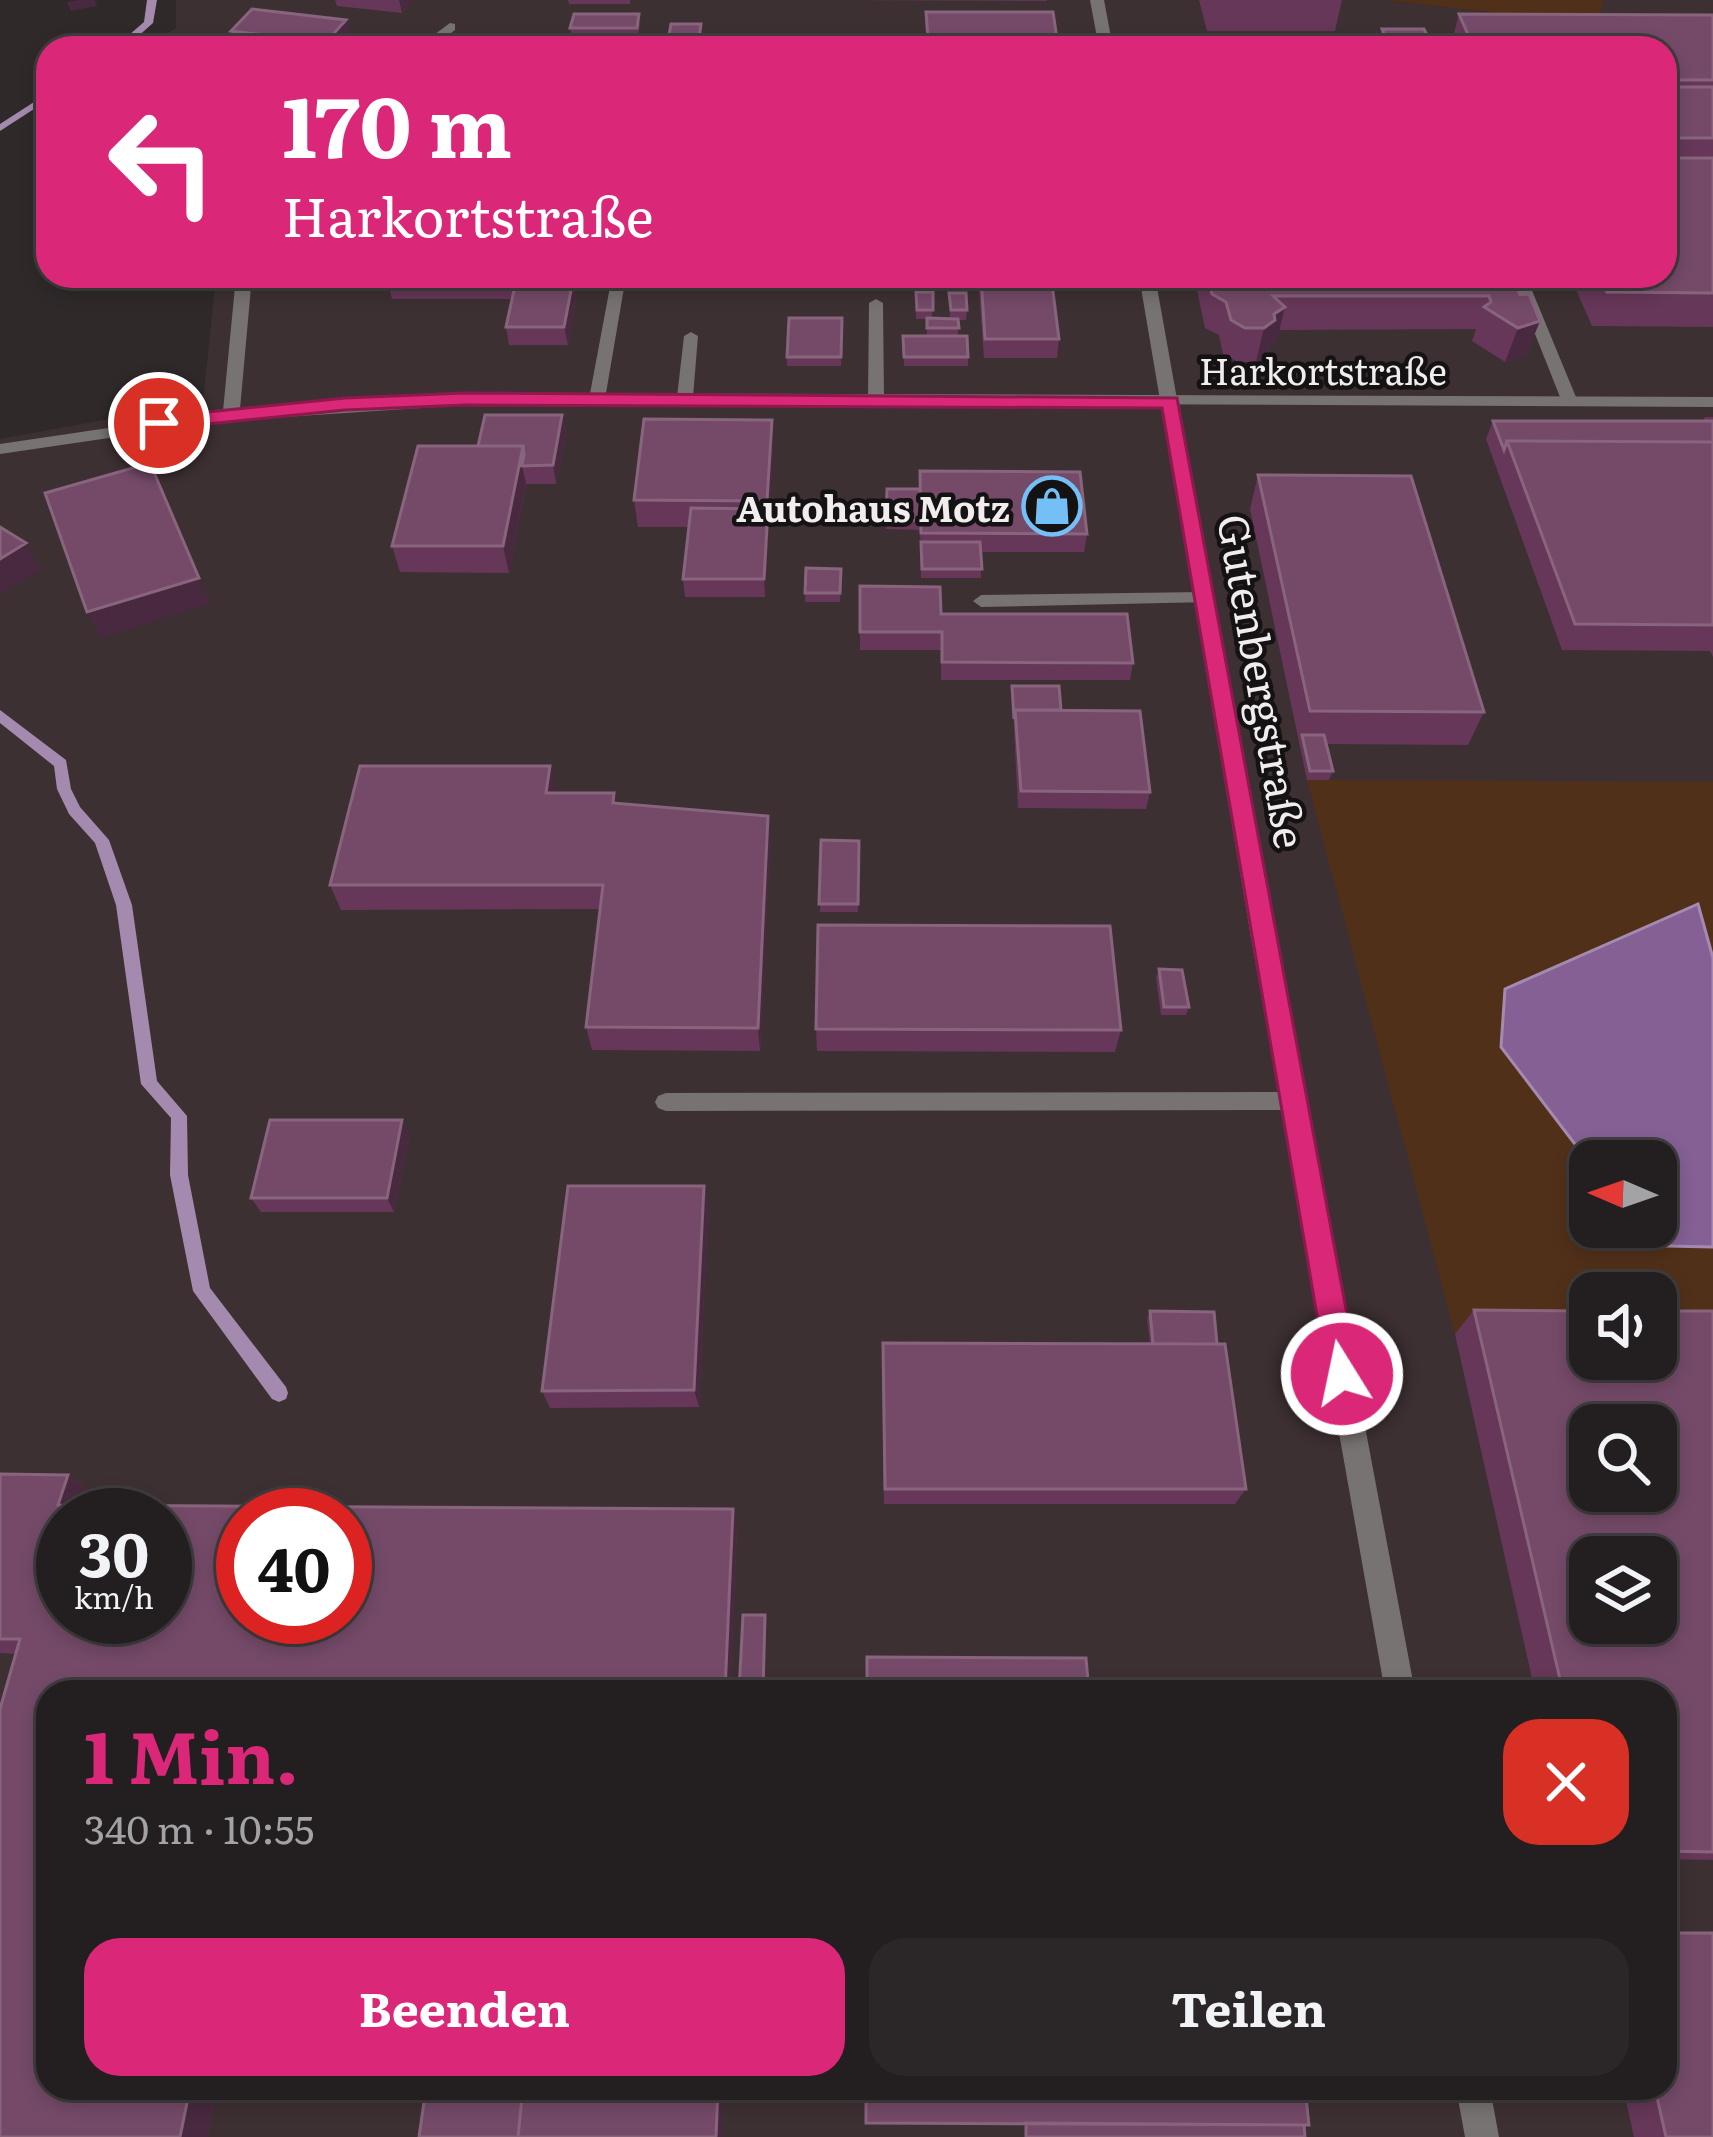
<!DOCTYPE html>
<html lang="de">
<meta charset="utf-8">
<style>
:root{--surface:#231f20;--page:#2b2729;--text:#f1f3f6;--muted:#a3a2a5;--line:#403d3e;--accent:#db2777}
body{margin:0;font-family:Literata,serif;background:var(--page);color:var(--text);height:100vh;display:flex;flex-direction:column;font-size:45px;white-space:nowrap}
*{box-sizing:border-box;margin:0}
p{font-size:39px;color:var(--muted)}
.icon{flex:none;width:66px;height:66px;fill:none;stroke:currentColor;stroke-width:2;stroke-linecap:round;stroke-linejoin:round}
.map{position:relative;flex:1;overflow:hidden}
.side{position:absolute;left:36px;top:1680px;width:1641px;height:420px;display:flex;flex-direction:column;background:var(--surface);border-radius:36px;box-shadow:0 6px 18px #0003,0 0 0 3px var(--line)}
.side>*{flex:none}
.guide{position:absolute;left:36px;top:36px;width:1641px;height:252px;border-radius:36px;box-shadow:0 6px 18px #0003,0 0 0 3px var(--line);background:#db2777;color:#fff;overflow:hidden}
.needle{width:78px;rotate:272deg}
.controls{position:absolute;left:1569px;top:1140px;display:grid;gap:24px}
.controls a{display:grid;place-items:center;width:108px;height:108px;border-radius:24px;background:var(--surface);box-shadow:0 6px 18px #0003,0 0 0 3px var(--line);font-size:60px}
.speed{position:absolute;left:36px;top:1488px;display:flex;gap:24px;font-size:60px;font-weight:700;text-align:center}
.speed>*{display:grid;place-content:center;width:156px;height:156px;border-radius:50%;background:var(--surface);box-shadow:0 6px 18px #0003,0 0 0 3px var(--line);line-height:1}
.speed small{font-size:30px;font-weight:400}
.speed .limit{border:18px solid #d22;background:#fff;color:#111}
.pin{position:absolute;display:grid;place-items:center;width:102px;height:102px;color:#fff;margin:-51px;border:6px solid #fff;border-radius:50%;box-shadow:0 3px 12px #0007}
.me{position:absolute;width:132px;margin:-66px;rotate:350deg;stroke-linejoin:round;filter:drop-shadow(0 0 9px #0008)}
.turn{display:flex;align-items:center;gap:42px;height:252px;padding:0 48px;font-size:54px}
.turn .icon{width:156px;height:156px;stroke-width:2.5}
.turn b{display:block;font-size:84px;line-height:102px}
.round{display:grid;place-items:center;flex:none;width:126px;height:126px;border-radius:36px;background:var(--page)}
.summary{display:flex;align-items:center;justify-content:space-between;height:204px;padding:0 48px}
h1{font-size:72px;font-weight:700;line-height:90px;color:var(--accent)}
.button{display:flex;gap:24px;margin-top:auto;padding:24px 48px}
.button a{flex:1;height:138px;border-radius:36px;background:var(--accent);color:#fff;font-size:48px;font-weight:700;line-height:138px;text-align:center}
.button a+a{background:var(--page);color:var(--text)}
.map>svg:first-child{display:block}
</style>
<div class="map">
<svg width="1713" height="2137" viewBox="0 0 1713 2137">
<rect width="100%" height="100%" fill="#2f292a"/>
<path fill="#3d3033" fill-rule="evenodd" d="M 176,0 L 1384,0 L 1597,25 L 1603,0 L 1713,0 L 1713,2137 L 0,2137 L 0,439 L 203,402 L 216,276 L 1665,276 L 1665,48 L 145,48 L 176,28 ZM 1590,1161 L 1656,1161 L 1656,1227 L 1590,1227 ZM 1590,1293 L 1656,1293 L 1656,1359 L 1590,1359 ZM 1590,1425 L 1656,1425 L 1656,1491 L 1590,1491 ZM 63,1515 L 165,1515 L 165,1617 L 63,1617 ZM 243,1515 L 345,1515 L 345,1617 L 243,1617 ZM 1590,1557 L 1656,1557 L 1656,1623 L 1590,1623 ZM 48,1692 L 1665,1692 L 1665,2088 L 48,2088 Z"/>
<path fill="#513019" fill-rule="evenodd" d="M 1384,0 L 1603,0 L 1598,25 Z
M 1307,780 L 1713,782 L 1713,1335 L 1656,1335 L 1656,1293 L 1590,1293 L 1590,1334 L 1455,1334 ZM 1590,1161 L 1656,1161 L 1656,1227 L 1590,1227 Z"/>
<path fill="#846095" stroke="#a58aaf" stroke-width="3" d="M 1698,904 L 1713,958 L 1713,1247 L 1620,1245 L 1616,1227 L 1656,1227 L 1656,1161 L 1590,1164 L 1501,1047 L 1505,989 Z"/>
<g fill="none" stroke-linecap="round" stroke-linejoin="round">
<path fill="#a58aaf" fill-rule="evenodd" d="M 147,0 L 157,0 L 153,23 L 125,48 L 114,48 L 144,22 Z
M 48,93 L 48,100 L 0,131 L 0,124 Z
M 0,710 L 66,760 L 71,789 L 80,807 L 109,840 L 132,905 L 157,1081 L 187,1116 L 188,1175 L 210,1288 L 286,1387 L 288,1393 L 286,1399 L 279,1402 L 272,1399 L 193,1291 L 170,1175 L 171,1118 L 141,1084 L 116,905 L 95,843 L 69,814 L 57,789 L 54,766 L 0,723 Z"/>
<path fill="#777372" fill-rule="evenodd" d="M 612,276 L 626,276 L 605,399 L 597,404 L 589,399 Z
M 1512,276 L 1526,276 L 1578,402 L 1575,405 L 1562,402 Z
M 876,299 L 883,303 L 884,399 L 876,404 L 868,399 L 869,303 Z
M 691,332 L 698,336 L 693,397 L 685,402 L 677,397 L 684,336 Z
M 1204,592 L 1210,594 L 1210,602 L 981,607 L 973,601 L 981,595 Z
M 1292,1092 L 1300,1095 L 1303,1101 L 1300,1107 L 1292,1110 L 666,1111 L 658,1108 L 655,1102 L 658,1096 L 666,1093 Z"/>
<path fill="#777372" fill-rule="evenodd" d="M 450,23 L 455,24 L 455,30 L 431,48 L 416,48 Z
M 236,276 L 252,276 L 240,409 L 337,401 L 564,393 L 1713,397 L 1713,407 L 678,402 L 451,406 L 225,421 L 0,454 L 0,444 L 223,411 Z"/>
<path fill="#777372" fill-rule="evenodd" d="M 1090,0 L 1104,0 L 1113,48 L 1099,48 Z
M 1139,276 L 1155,276 L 1274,943 L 1415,1692 L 1385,1692 L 1252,943 Z
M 1456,2088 L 1490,2088 L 1499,2137 L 1465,2137 Z"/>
</g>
<path fill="#663758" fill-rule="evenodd" d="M 335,0 L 412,0 L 402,13 L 337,6 Z
M 568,0 L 630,0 L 630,4 L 569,4 Z
M 838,0 L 1047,0 L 1047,1 Z
M 1199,0 L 1342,0 L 1335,31 L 1207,31 Z
M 926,12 L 1057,39 L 1056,48 L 847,48 L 889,44 L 927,44 Z
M 1459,14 L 1713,15 L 1713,327 L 1592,326 L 1570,276 L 1665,276 L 1665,48 L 1450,48 Z
M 346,20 L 350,37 L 341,48 L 237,48 L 231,31 Z
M 640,23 L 638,37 L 572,37 L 570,28 Z
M 1382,29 L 1431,43 L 1429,48 L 1384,48 L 1380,38 Z
M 341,276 L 569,276 L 568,280 L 573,280 L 576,299 L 568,345 L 509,345 L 506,327 L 512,299 L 392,299 L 387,279 L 384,288 L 343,287 Z
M 978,276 L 1051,276 L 1059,339 L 1057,358 L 984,358 Z
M 1194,276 L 1512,276 L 1520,295 L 1540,321 L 1526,355 L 1505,362 L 1472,341 L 1476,329 L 1279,330 L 1277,340 L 1269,346 L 1267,354 L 1256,362 L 1238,362 L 1223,354 L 1219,335 L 1205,328 Z
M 916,292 L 933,292 L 932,318 L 950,318 L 949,293 L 967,310 L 966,320 L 958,320 L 958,336 L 968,357 L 968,366 L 904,366 L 903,336 L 927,336 L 927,319 L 916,319 Z
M 842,318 L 841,366 L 787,366 L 787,357 Z
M 562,415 L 566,433 L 556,484 L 526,484 L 509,573 L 400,572 L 392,546 L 478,446 Z
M 1705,417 L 1713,417 L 1713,657 L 1710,651 L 1562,650 L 1486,439 L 1493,421 L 1703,421 Z
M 773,446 L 765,597 L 685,597 L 683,579 L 689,527 L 638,527 L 634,500 Z
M 920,471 L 1087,534 L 1084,552 L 981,552 L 981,578 L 921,578 L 920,530 L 886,529 L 887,489 L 919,489 Z
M 1258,475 L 1484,712 L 1468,745 L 1326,744 L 1333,771 L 1329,780 L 1307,780 L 1250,509 Z
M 806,568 L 841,569 L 840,602 L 805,602 Z
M 860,586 L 941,614 L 1133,663 L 1130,680 L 941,680 L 941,650 L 860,650 Z
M 1012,686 L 1061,710 L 1150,792 L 1146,809 L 1018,808 Z
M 550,766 L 555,793 L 616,803 L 770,841 L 760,1051 L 592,1050 L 586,1027 L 600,909 L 341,910 L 330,885 Z
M 821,840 L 859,841 L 858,912 L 820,912 Z
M 1159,969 L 1189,1007 L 1186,1015 L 1161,1015 L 1156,978 Z
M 816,1029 L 1121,1030 L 1115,1052 L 817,1051 Z
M 402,1120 L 409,1135 L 394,1212 L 261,1212 L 251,1198 Z
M 704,1186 L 708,1206 L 699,1407 L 550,1408 L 542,1391 Z
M 1474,1310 L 1713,1311 L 1713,1860 L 1665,1859 L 1665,1692 L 1535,1692 L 1455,1334 Z
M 1150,1311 L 1217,1344 L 1246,1489 L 1235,1504 L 884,1504 L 882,1361 L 1150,1344 L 1147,1318 Z
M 0,1474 L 68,1475 L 94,1494 L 91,1506 L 733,1509 L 737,1527 L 730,1692 L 48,1692 L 48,2088 L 217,2088 L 207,2137 L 0,2137 L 0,1709 L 16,1654 L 0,1653 ZM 63,1515 L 165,1515 L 165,1617 L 63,1617 ZM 243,1515 L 345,1515 L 345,1617 L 243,1617 Z
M 1623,2088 L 1665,2088 L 1713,2137 L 1634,2137 Z"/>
<path fill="#49293f" d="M 79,0 L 95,0 L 97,6 L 71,11 L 67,2 Z
M 399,0 L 412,0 L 402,13 Z
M 346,20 L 350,37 L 341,48 L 328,48 L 326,42 Z
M 573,280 L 576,299 L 568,345 L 564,327 Z
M 1285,307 L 1277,340 L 1269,346 L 1267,354 L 1256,362 L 1264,328 L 1274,314 Z
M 1540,321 L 1526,355 L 1505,362 L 1518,328 Z
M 562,415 L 566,433 L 556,484 L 553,465 Z
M 772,420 L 773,446 L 765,597 L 764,579 Z
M 523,446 L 527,465 L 522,466 L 526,483 L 509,573 L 503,546 Z
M 150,463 L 210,604 L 101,638 L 87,612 Z
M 26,543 L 41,569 L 0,595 L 0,559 Z
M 550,766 L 556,791 L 552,818 L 546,793 Z
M 768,816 L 770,841 L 760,1051 L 758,1028 Z
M 402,1120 L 409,1135 L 394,1212 L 387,1198 Z
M 704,1186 L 708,1206 L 699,1407 L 694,1390 Z
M 68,1475 L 94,1494 L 88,1515 L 58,1505 Z
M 733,1509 L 737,1527 L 730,1692 L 725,1692 Z
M 190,2088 L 217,2088 L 207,2137 L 180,2137 Z
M 718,2088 L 723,2088 L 721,2137 L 716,2137 Z"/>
<path fill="#744a68" stroke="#88647d" stroke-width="3" fill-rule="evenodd" d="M 252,9 L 346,20 L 326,42 L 231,31 Z
M 926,12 L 1053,12 L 1057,39 L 928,39 Z
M 574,14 L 639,14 L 637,28 L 570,28 Z
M 1459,14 L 1713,15 L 1713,80 L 1665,80 L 1665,48 L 1474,48 Z
M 671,24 L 701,24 L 698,47 L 667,47 Z
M 1382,29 L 1424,29 L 1431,43 L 1388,43 Z
M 847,42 L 889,42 L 889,44 L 854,44 L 854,48 L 847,48 Z
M 854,44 L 995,44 L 995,48 L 854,48 Z
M 1235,46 L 1333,46 L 1333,48 L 1235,48 Z
M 1665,87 L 1713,87 L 1713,138 L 1665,138 Z
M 1665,158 L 1713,158 L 1713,293 L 1607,292 L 1599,276 L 1665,276 Z
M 341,276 L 383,276 L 382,278 L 340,278 Z
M 981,276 L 1051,276 L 1059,339 L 985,339 Z
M 1208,276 L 1512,276 L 1520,295 L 1529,294 L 1540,321 L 1518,328 L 1484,307 L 1491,302 L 1489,296 L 1273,296 L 1285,307 L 1274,314 L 1275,320 L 1264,328 L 1245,328 L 1231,320 L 1226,302 L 1212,294 Z
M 573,280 L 564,327 L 506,327 L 516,281 Z
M 916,292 L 933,292 L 933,310 L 917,310 Z
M 949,293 L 966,293 L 967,310 L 951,310 Z
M 789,318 L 842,318 L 841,357 L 787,357 Z
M 927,318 L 958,319 L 959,328 L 927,328 Z
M 903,336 L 967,336 L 968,357 L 904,357 Z
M 485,415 L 562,415 L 553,465 L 522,466 L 524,455 L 523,446 L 478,446 Z
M 644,419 L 772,420 L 767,501 L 634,500 Z
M 1493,421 L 1713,421 L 1713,442 L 1507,441 L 1504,450 Z
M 1507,441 L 1713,442 L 1713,625 L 1575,624 Z
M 418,446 L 523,446 L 503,546 L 392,546 Z
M 150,463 L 199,578 L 87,612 L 45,493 Z
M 920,471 L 1080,472 L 1087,534 L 921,533 Z
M 1258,475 L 1411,476 L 1484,712 L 1310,711 Z
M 887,489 L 920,489 L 920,520 L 886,520 Z
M 691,508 L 768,509 L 764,579 L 683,579 Z
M 0,527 L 26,543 L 0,559 Z
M 921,542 L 980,542 L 982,569 L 922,569 Z
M 806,568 L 841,569 L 840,593 L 805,593 Z
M 860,586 L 940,587 L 941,614 L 1127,614 L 1133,663 L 942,662 L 942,632 L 860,632 Z
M 1012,686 L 1059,686 L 1061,710 L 1015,710 L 1014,719 Z
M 1015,710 L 1140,711 L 1150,792 L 1021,791 Z
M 1302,735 L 1324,735 L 1333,771 L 1310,771 Z
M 360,766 L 550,766 L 546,793 L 614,793 L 613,803 L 768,816 L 758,1028 L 586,1027 L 603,885 L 330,885 Z
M 821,840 L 859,841 L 858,904 L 819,904 Z
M 818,925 L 1110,926 L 1121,1030 L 816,1029 Z
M 1159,969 L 1182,970 L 1189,1007 L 1164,1007 Z
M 270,1120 L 402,1120 L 387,1198 L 251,1198 Z
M 568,1186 L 704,1186 L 694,1390 L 542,1391 Z
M 1474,1310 L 1590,1311 L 1590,1359 L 1656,1359 L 1656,1311 L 1713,1311 L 1713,1852 L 1665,1851 L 1665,1692 L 1563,1692 ZM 1590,1425 L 1656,1425 L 1656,1491 L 1590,1491 ZM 1590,1557 L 1656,1557 L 1656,1623 L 1590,1623 Z
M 1150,1311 L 1214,1312 L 1217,1344 L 1153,1344 Z
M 883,1343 L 1225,1344 L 1246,1489 L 885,1489 Z
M 0,1474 L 68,1475 L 58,1505 L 733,1509 L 725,1692 L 48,1692 L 48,2088 L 190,2088 L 180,2137 L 0,2137 L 0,1709 L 20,1639 L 0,1639 ZM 63,1515 L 165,1515 L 165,1617 L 63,1617 ZM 243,1515 L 345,1515 L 345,1617 L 243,1617 Z
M 743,1615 L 765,1615 L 763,1692 L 739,1692 Z
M 867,1657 L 1086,1658 L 1089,1692 L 867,1692 Z
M 1665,1933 L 1713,1933 L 1713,2137 L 1666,2137 L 1655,2088 L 1665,2088 Z
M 426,2088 L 523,2088 L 518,2137 L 419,2137 Z
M 523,2088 L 718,2088 L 716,2137 L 518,2137 Z
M 866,2088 L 1305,2088 L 1309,2125 L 866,2123 Z
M 1026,2123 L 1304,2125 L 1305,2137 L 1026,2137 Z"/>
<path fill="#db2777" stroke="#8e194d" stroke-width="3" d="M 465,393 L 1177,398 L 1358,1374 L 1353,1384 L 1342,1389 L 1331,1384 L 1327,1374 L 1162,408 L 465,405 L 345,410 L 159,429 L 149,423 L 159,417 L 345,398 Z"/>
<defs>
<symbol id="shop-ring" viewBox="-11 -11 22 22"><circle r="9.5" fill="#151213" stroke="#74c0f6" stroke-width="1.5"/><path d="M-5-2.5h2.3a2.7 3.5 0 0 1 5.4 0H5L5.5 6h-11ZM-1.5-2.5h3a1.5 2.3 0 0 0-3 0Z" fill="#74c0f6"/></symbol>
</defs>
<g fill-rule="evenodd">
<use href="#shop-ring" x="1019" y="473" width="66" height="66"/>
</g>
<g text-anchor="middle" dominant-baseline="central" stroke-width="9" stroke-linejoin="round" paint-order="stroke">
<g font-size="36" fill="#f1eced" stroke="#151213">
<text x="1323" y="369">Harkortstraße</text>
</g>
<g font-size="36" font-weight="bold" fill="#f1eced" stroke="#151213" text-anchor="end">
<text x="1010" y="506">Autohaus Motz</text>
</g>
<g font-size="42" fill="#f1eced" stroke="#151213">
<text transform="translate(1264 681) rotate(80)">Gutenbergstraße</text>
</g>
</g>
</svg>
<div class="controls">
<a><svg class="needle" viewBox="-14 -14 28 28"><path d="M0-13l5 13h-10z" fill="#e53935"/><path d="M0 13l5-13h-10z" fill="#a3a2a5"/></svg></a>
<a><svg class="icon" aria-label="sound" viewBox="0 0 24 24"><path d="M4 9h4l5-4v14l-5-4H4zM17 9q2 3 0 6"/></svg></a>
<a><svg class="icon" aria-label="search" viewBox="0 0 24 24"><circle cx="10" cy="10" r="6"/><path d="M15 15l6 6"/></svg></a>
<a><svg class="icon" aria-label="layers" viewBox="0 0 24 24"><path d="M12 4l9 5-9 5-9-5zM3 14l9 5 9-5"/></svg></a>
</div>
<div class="speed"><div>30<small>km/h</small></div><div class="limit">40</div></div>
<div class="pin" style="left:159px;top:423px;background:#d93025"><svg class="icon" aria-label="arrive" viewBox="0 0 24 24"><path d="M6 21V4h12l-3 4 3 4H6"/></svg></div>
<svg class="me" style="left:1342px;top:1374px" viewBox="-20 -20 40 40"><circle r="17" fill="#db2777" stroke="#fff" stroke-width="3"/><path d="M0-11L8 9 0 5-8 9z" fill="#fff"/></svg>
<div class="guide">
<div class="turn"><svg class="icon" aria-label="left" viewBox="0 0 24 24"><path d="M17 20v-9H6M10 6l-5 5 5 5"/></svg><div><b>170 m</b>Harkortstraße</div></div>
</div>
<section class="side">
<div class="summary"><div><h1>1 Min.</h1><p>340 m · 10:55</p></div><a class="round" style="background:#d93025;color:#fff"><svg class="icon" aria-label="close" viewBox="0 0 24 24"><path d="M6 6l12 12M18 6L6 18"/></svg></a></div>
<div class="button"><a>Beenden</a><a>Teilen</a></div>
</section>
</div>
